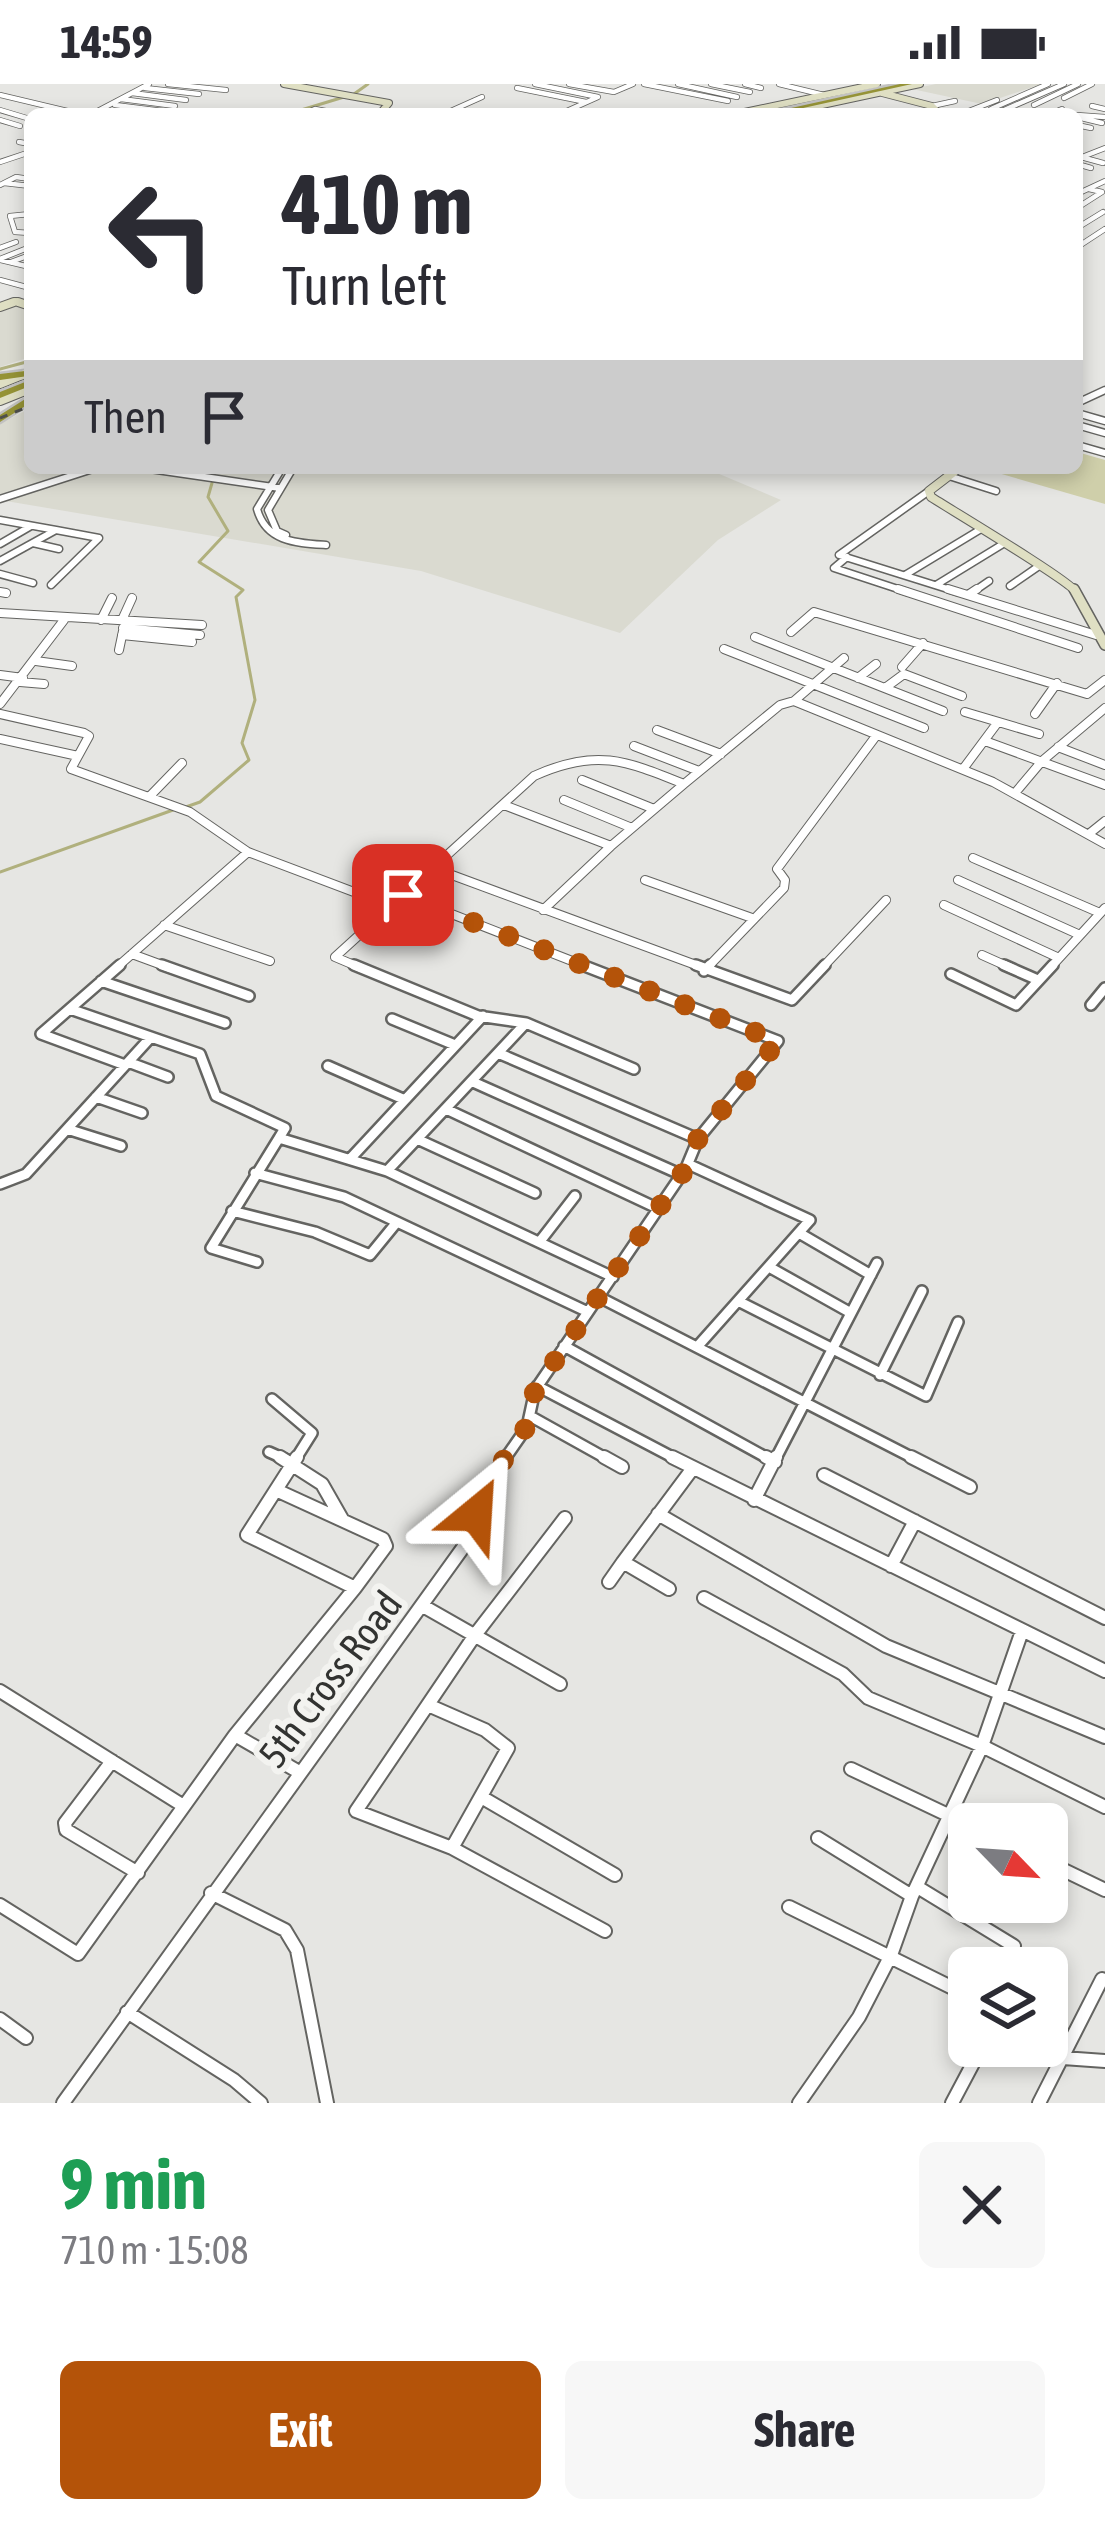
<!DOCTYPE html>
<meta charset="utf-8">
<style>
:root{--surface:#fff;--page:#f7f7f7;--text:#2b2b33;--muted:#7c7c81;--accent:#b45309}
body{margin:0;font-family:"Asap Condensed",sans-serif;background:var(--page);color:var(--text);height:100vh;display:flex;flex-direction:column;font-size:45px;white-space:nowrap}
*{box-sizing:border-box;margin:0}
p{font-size:39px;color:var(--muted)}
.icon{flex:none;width:66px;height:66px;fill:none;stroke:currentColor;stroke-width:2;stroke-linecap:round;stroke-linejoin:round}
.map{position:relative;height:2019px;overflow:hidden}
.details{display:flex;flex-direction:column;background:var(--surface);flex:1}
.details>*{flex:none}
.top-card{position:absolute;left:24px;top:24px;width:1059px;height:366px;border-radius:18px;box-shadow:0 6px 18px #0003;background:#fff;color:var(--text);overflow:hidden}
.needle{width:78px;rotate:115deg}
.fabs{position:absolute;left:948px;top:1719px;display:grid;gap:24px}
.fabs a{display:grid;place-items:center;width:120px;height:120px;border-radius:18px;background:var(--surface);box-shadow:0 6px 18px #0003;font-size:60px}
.pin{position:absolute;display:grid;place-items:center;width:102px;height:102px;color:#fff;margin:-51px;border-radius:24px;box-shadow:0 6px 18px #0006}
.me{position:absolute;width:132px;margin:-66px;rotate:27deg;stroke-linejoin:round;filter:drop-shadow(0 0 9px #0008)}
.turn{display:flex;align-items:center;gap:42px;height:252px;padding:0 60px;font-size:54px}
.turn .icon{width:156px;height:156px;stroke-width:2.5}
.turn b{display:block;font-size:84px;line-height:102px}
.then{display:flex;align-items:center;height:114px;padding:0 60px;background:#0003;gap:24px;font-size:45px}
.round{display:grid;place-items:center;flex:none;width:126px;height:126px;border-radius:18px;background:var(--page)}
.head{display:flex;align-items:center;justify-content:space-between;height:204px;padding:0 60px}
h1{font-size:72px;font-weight:700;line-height:90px;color:#1e9e55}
.cta{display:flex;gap:24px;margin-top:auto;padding:24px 60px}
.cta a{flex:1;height:138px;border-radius:18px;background:var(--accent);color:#fff;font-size:48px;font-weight:700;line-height:138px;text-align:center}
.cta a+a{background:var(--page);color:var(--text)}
.status{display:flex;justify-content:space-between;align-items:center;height:84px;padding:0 60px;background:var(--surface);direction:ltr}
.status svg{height:33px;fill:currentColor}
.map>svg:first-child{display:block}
</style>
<div class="status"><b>14:59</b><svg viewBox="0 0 49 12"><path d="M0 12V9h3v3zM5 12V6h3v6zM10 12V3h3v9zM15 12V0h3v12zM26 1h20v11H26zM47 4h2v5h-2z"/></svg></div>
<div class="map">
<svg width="1105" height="2019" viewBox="0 0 1105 2019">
<rect width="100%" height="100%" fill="#e6e6e3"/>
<path fill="#dadad0" d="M 936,0 L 1042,0 L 982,20 L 912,5 Z
M 17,221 L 30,227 L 30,273 L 0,283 L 0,227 Z
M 30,324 L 30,384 L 705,384 L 781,416 L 718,456 L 620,549 L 421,487 L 0,416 L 0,340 Z"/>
<path fill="#cfcfaa" d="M 1077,368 L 1105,376 L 1105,420 L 981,384 L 1077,384 Z"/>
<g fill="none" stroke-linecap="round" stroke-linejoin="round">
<path stroke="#b0b07d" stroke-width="3" d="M 354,10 L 368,0
M 288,30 L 344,13
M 0,285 L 30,277
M 213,389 L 217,384
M 183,724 L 200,718 L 249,676 L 242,659 L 255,616 L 236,513 L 243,506 L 199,478 L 228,447 L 208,413 L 212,399
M 0,788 L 173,726"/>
<defs>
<path id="street-far4" d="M 168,0 L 226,6
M 535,0 L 598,13 L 560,30
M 569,0 L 614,8 L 633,0
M 644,0 L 728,17
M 678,0 L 737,13
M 711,0 L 750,8
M 745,0 L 761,4
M 779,0 L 824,11
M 145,4 L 199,10
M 517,4 L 586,18
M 132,9 L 186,16
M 0,11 L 80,30
M 1064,14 L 1092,0
M 121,15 L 175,22
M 115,21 L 163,27
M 1034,21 L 1078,0
M 932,22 L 955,17
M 1092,22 L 1105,25
M 991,25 L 1048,0
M 0,26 L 30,35
M 940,27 L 954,30
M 92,30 L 149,0
M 304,30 L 315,25 L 342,30
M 444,30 L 482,13
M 961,30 L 997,16
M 995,30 L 1064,0
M 1050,30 L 1062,25
M 1077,31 L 1105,33
M 1077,33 L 1102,39
M 0,36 L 20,42
M 1077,41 L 1091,44
M 19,58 L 30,60
M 1081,73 L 1103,79
M 1077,75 L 1105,64
M 0,78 L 30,68
M 1077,80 L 1091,84
M 4,99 L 30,102
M 0,101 L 16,93 L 30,95
M 1077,110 L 1105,97
M 1077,124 L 1102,108 L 1089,105
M 30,130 L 10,132 L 15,148 L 30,149
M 1077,144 L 1103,128
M 1079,162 L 1105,145
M 0,164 L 16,158
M 0,175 L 30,163
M 0,176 L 30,183
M 11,178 L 30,171
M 0,196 L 30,204"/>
<path id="street-far3" d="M 1077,319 L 1105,306
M 1077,329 L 1105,337
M 1077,341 L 1105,349
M 1077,361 L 1105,369
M 143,384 L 280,404
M 282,384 L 257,425 C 266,458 296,459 326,461
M 949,392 L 996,407
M 929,407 L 839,471 L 957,508
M 0,415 L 96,384
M 0,436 L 56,446 L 0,477
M 286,451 L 277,447 L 268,426 L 293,384
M 33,459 L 59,465
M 0,460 L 31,442
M 847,473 L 834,484 L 907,508
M 0,490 L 33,499
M 905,491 L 981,445
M 51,501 L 99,454 L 56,446
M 936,501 L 1003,460
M 1010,502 L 1039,482
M 973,508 L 989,497"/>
<path id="street-far2" d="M 898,505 L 1078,564
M 948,505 L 1096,551
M 0,508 L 6,509
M 968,511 L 977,505
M 0,529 L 202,541
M 101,536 L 112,514
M 122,536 L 132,514
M 123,544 L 200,551
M 791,548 L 814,528 L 1087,610 L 1105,596
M 122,551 L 192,558
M 755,553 L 943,627
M 724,565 L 924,644
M 119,566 L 123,547
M 36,577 L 72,582
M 902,583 L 923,559
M 0,591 L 23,594
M 858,594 L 876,580
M 20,598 L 44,600
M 885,604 L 904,590 L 962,612
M 794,617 L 844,574
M 0,620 L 64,536
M 965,628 L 1039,650
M 0,630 L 84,649 L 89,652 L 71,685 L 190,728 L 248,768 L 391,822
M 1035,630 L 1057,599
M 657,646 L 721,670
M 0,655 L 78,672
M 985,657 L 1105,701
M 634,662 L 699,687
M 1058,663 L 1105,681
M 963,685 L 998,638
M 582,696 L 654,725
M 1015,709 L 1042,677 L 1105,624
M 149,713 L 182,679
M 564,716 L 632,744
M 504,721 L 611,762 L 543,826
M 1090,749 L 1105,737
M 611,762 L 684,700
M 973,774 L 1100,829
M 433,784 L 704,884
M 645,796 L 752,834
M 958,796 L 1080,851
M 403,811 L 590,884
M 944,821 L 1059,874
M 164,841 L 270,877
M 132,870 L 170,884
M 982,871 L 1011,884
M 116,884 L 248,768
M 361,884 L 335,873 L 534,692 C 595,664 625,676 684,700 L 780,621 L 794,617 L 993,698 L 1105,760
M 707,884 L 784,804 L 785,796 L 777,785 L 876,652
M 822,884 L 886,816
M 1050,884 L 1105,824"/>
<path id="street-far1" d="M 120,881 L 41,950 L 125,981
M 162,881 L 249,912
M 354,881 L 478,932 L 526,939
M 696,881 L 792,916 L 825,881
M 1004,881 L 1038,896
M 704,887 L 710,881
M 951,890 L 1016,921 L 1053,881
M 101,897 L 225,939
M 1091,921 L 1105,904
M 70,925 L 200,970 L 216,1012 L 285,1044 L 279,1054
M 392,935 L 455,961
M 498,969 L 698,1055
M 128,978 L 168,993
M 328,982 L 403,1015
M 473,998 L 682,1091
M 96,1013 L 142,1029
M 446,1025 L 659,1125
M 67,1045 L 121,1062
M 417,1055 L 535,1109
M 350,1075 L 483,932
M 688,1080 L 810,1136 L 697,1263
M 387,1087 L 613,1193
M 255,1089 L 344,1113 L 588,1228
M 0,1100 L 26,1090 L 151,953
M 232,1127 L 315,1148 L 370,1171 L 397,1138
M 799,1149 L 871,1191
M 541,1156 L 575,1112
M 257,1178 L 211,1164 L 279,1054 L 387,1087 L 526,939 L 634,985
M 769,1183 L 851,1229
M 599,1213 L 917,1376
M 738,1217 L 926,1312 L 958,1238
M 564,1262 L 771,1376
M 880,1291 L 922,1207
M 537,1302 L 678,1376
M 272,1315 L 312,1349 L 295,1376
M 530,1332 L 609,1376
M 269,1368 L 287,1376
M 504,1376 L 527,1343 L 535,1306 L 686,1084 L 698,1055 L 778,957 L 582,881
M 775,1376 L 877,1179"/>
<path id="street" d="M 280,1373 L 322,1400 L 342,1435
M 604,1373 L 622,1383
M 672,1373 L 1105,1587
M 766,1373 L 775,1378
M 911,1373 L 970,1403
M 824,1391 L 1105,1534
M 276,1406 L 383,1455 L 386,1462 L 355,1504
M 754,1416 L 776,1373
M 658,1430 L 886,1562 L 1105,1653
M 565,1434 L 475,1551 L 356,1727 L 452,1764 L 605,1847
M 891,1482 L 915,1437
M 609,1498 L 623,1478
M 669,1505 L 623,1478 L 693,1384
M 704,1514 L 843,1590 L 868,1614 L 982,1662 L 1105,1723
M 423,1522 L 560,1600
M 0,1607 L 182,1721
M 428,1621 L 485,1646 L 508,1664 L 452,1764
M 235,1651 L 299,1688
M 112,1677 L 65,1739 L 66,1746 L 138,1789
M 851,1685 L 969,1741
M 483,1714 L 615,1791
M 818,1754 L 912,1812
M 1047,1778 L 1105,1806
M 919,1804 L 1014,1862
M 211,1809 L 285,1846 L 297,1866 L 327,2019
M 0,1821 L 78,1870 L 235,1651 L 355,1504 L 247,1451 L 297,1373
M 789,1823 L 969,1912
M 127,1928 L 234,1996 L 261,2019
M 0,1935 L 26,1954
M 1046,1962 L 1063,1974 L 1105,1977
M 63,2019 L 470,1454 L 483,1406 L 506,1373
M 799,2019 L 859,1933 L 891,1871 L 912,1812 L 982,1662 L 1022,1547
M 952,2019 L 978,1970
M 1039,2019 L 1102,1895"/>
<path id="secondary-far2" d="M 284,0 L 389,19 L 382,27 L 401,30
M 882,9 L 932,22 L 940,30
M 735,30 L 877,0
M 780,30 L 920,0
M 6,221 L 16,217 L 27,221"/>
<path id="secondary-far1" d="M 18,218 L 30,222
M 0,223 L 14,218
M 0,300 L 30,288
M 0,317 L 30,305
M 959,384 L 929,407 L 931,413 C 953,427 1070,497 1076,508"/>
<path id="secondary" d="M 1074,505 L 1105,561"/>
<path id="highway" d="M 900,0 L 912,0 L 776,30 L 764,30 Z
M 25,287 L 29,290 L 28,292 L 0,296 L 0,290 Z
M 30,296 L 30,302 L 0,314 L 0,308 Z
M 30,312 L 30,319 L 0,338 L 0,331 Z"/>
</defs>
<use href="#street-far4" stroke="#646461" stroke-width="6"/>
<use href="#street-far3" stroke="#646461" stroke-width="9"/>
<use href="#street-far2" stroke="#646461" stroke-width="10"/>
<use href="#street-far1" stroke="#646461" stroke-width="14"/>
<use href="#street" stroke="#646461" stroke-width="16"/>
<use href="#secondary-far2" stroke="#646461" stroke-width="8"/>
<use href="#secondary-far1" stroke="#646461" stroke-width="10"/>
<use href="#secondary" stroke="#646461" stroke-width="12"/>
<use href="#highway" stroke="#c2c2c1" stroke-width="5"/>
<use href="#street-far4" stroke="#fff" stroke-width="4.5"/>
<use href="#street-far3" stroke="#fff" stroke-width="6"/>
<use href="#street-far2" stroke="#fff" stroke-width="8"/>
<use href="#street-far1" stroke="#fff" stroke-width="9"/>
<use href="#street" stroke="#fff" stroke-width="12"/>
<use href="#secondary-far2" stroke="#dfdfc3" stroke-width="6"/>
<use href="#secondary-far1" stroke="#dfdfc3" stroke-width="8"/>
<use href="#secondary" stroke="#dfdfc3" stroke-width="9"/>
<use href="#highway" fill="#959336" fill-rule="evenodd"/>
<path stroke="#4f504d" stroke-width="3" stroke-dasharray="8 8" stroke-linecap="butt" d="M 0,334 L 30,322"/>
</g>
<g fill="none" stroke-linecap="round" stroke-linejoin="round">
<path stroke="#b45309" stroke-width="21" stroke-dasharray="0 37.8" d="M 403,811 L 778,957 L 698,1055 L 682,1090 L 535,1306 L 527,1342 L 483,1406 L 476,1430"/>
</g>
<g text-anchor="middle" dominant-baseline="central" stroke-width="12" stroke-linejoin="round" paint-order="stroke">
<g font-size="39" fill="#323331" stroke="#f3f3f0">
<text transform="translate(330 1595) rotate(-53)">5th Cross Road</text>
</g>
</g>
</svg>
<div class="fabs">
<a><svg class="needle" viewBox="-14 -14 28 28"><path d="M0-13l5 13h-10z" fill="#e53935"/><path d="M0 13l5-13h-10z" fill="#7c7c81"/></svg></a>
<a><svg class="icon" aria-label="layers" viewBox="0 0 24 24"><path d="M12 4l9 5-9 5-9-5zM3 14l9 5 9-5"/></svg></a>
</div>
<div class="pin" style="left:403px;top:811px;background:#d93025"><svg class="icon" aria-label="arrive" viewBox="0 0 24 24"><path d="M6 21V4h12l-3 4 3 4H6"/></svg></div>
<svg class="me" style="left:476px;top:1430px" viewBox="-20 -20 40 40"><path d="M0-17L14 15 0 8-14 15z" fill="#b45309" stroke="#fff" stroke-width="4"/></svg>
<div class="top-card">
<div class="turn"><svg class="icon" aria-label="left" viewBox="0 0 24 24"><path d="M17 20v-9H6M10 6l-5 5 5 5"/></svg><div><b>410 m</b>Turn left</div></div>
<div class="then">Then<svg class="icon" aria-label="arrive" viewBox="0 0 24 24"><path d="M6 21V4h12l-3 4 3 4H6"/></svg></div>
</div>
</div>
<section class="details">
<div class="head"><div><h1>9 min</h1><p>710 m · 15:08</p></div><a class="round"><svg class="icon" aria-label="close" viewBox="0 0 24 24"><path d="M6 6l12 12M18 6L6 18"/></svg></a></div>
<div class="cta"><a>Exit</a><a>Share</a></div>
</section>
